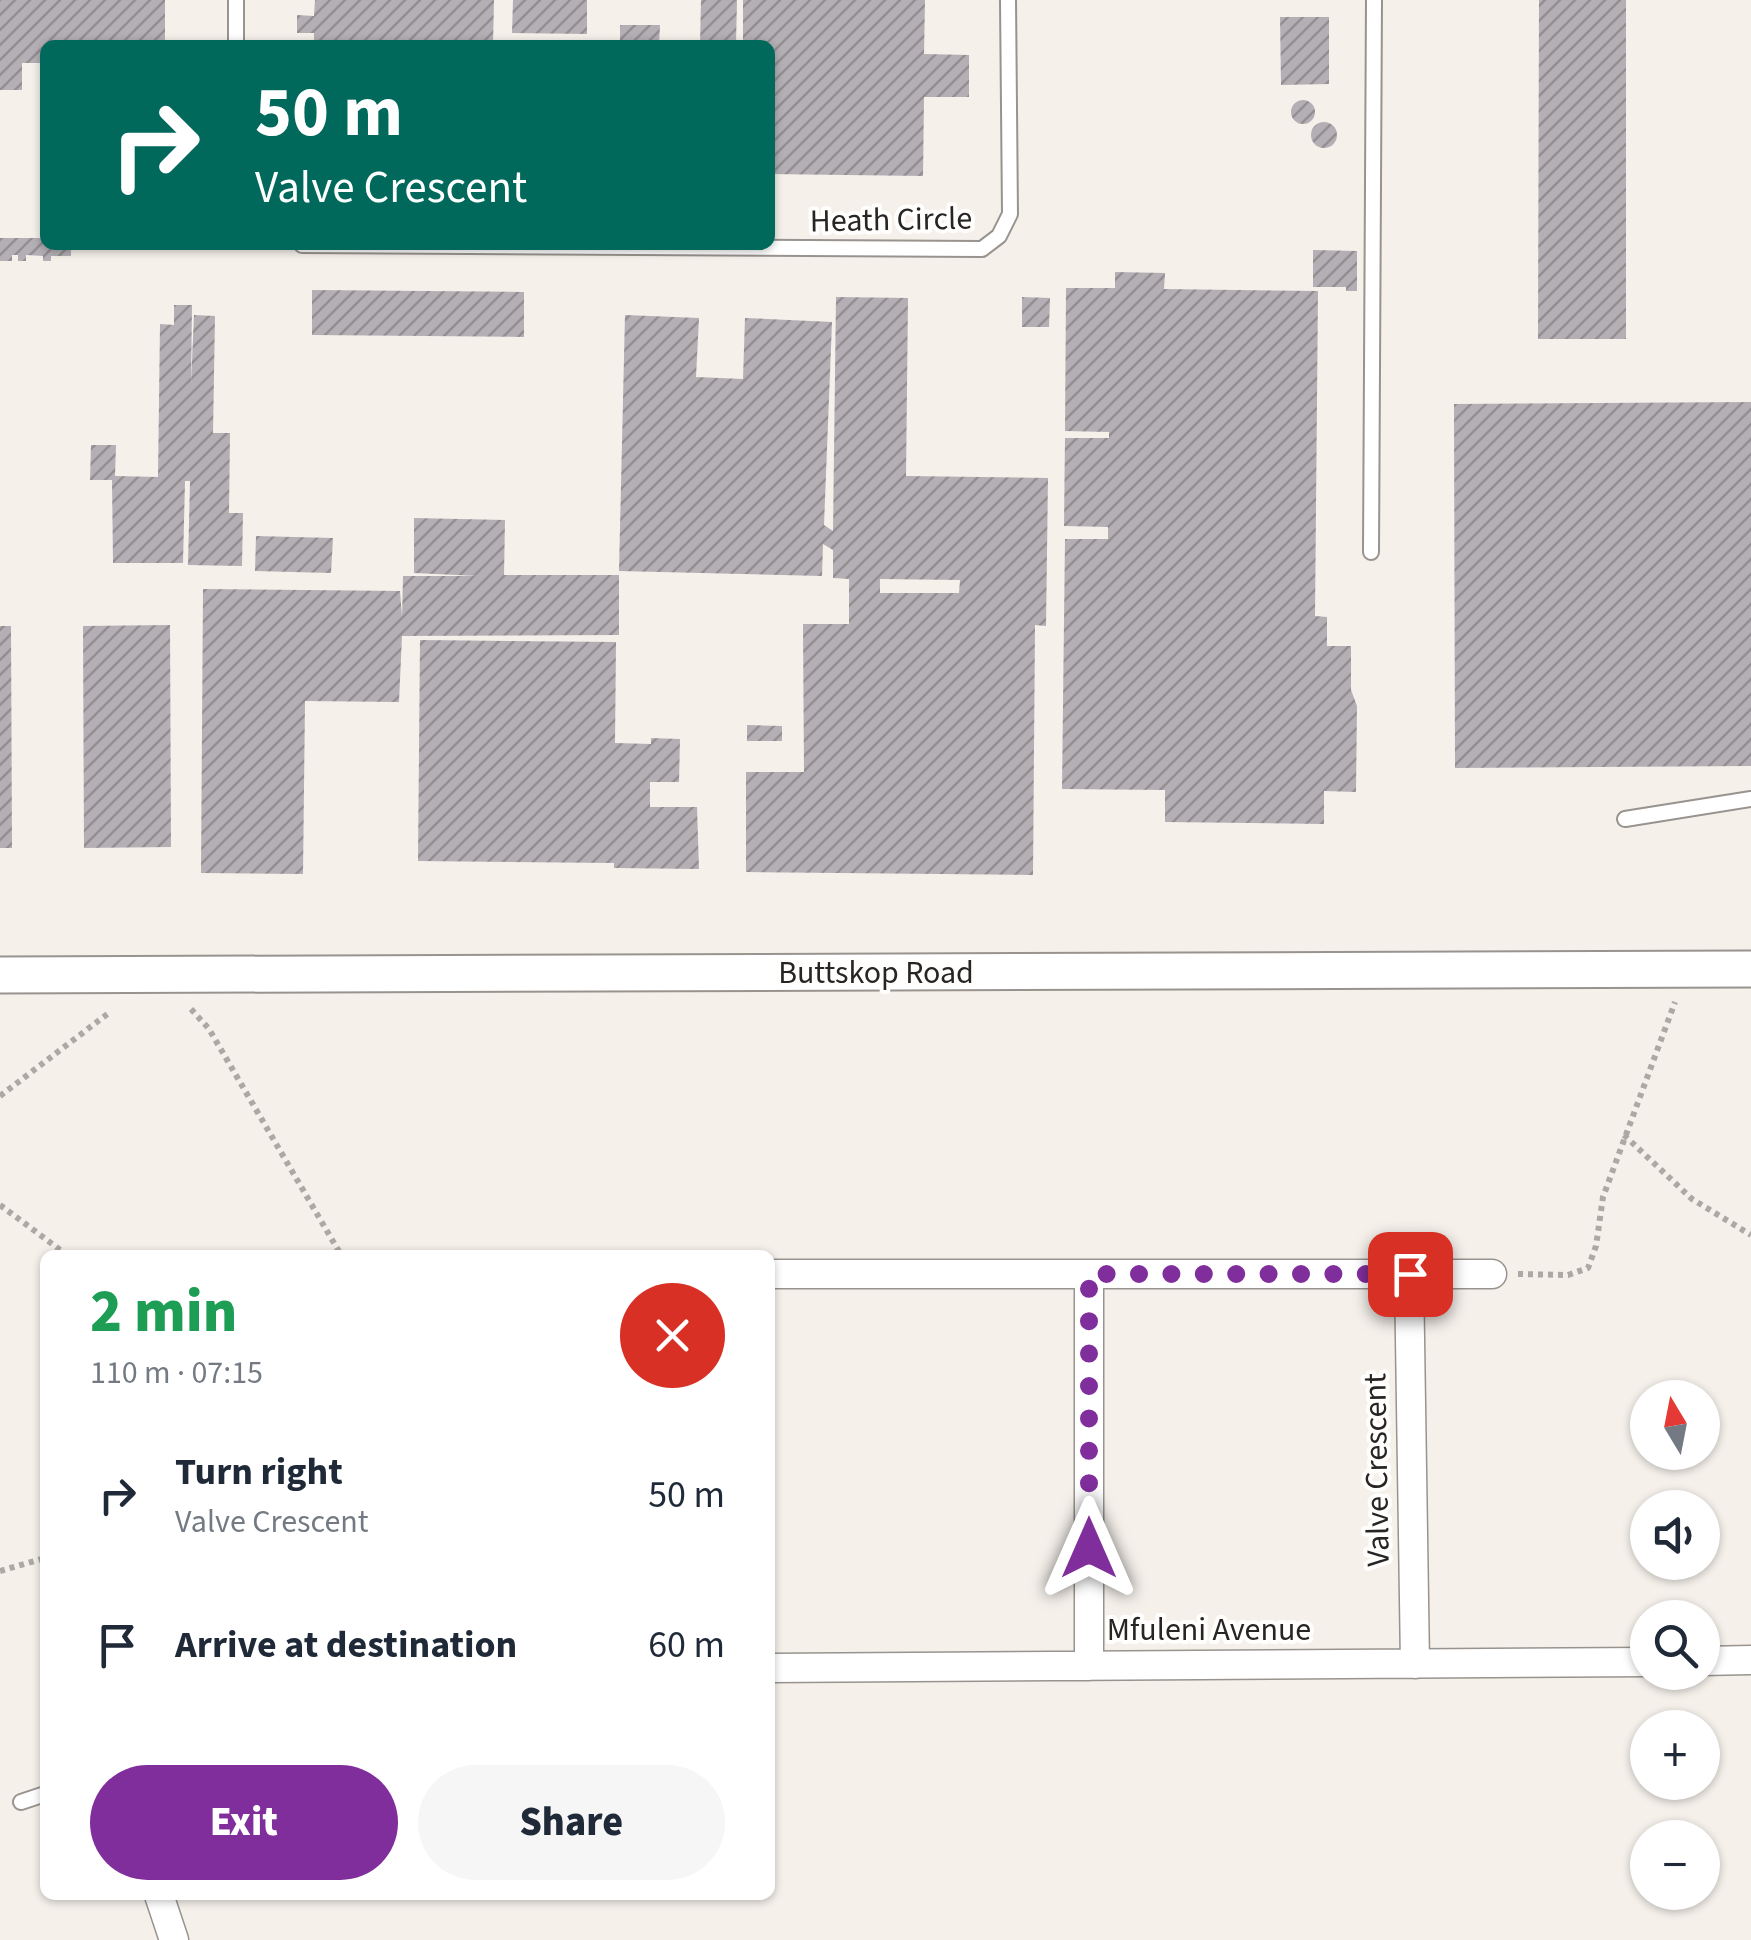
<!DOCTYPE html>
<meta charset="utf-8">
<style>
:root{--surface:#fff;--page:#f6f6f7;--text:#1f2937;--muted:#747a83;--accent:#812e9d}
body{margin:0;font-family:"Source Sans 3",sans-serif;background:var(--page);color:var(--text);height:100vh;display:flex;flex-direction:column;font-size:38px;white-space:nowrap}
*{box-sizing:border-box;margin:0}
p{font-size:32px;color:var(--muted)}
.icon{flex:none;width:55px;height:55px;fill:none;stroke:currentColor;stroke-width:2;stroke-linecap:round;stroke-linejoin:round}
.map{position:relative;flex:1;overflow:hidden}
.drawer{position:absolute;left:40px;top:1250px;width:735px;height:650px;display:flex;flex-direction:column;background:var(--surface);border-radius:15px;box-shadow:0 2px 8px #0004}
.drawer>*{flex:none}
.guide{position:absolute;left:40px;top:40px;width:735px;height:210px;border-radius:15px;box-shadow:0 2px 8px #0004;background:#00695c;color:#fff;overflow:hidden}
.needle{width:65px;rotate:350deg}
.fabs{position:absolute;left:1630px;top:1380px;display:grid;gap:20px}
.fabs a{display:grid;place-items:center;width:90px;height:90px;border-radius:50%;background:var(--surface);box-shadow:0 2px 8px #0004;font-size:50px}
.pin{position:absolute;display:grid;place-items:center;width:85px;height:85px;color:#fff;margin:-42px;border-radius:20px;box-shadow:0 5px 15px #0006}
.me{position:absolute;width:110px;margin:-55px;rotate:0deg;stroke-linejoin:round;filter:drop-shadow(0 0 8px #0008)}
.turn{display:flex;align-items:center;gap:35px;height:210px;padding:0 50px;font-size:45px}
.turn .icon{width:130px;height:130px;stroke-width:2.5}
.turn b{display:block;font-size:70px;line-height:85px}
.round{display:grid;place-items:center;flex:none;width:105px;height:105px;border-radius:52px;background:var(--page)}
.overview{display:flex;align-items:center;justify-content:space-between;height:170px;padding:0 50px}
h1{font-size:60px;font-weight:800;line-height:75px;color:#1e9e55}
.cta{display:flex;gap:20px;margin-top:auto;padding:20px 50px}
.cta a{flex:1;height:115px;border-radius:60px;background:var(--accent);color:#fff;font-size:40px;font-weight:800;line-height:115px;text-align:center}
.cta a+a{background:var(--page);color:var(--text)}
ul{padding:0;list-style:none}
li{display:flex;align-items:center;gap:30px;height:150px;padding:0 50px}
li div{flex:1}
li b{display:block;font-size:38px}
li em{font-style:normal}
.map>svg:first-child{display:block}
</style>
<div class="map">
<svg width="1751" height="1940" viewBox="0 0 1751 1940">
<defs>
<pattern id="building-hatch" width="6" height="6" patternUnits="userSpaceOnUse" patternTransform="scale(2.5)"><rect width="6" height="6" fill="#b4afb4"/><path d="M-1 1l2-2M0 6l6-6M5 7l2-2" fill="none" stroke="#928e92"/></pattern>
</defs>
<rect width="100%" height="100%" fill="#f5f0ea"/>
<path fill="url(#building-hatch)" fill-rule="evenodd" d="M 0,0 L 165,0 L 165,45 L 45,45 L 45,63 L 22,63 L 22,90 L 0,90 Z
M 315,0 L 494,0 L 493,45 L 314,45 L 314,33 L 297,33 L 297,15 L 314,16 Z
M 513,0 L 587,0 L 587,34 L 512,33 Z
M 701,0 L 737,0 L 736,45 L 700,45 Z
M 743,0 L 925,0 L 924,54 L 969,55 L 969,97 L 924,97 L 923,176 L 770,174 L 770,45 L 743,45 Z
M 1539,0 L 1626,0 L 1626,339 L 1538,339 Z
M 1280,17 L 1329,17 L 1329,84 L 1281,85 Z
M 620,25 L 660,25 L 659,45 L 620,45 Z
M1291 112a12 12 0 1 1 24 0a12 12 0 1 1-24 0Z
M1311 135a13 13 0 1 1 26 0a13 13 0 1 1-26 0Z
M 0,238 L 45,238 L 45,245 L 71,245 L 71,256 L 51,256 L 51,261 L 43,261 L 43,256 L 26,255 L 26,261 L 18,261 L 18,255 L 12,255 L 12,261 L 0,261 Z
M 1313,250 L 1357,251 L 1357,291 L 1346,291 L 1346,287 L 1313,287 Z
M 1115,272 L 1165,273 L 1164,289 L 1318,291 L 1315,616 L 1327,617 L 1327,646 L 1351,646 L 1351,690 L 1357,706 L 1356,792 L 1324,791 L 1324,824 L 1165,822 L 1165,790 L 1062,789 L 1065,539 L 1108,539 L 1108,527 L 1064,526 L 1065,438 L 1109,438 L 1109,432 L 1065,431 L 1066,288 L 1115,288 Z
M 312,290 L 524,292 L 524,337 L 312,335 Z
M 836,297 L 908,298 L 906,476 L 1048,478 L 1046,626 L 1035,625 L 1033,875 L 746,872 L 746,772 L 804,772 L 803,624 L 849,624 L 849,579 L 833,578 L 833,550 L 823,544 L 822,576 L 619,571 L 625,315 L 699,318 L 696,377 L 743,379 L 745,318 L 832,322 L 824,525 L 833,531 ZM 880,579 L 960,580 L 959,593 L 880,593 Z
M 1022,297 L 1050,298 L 1049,327 L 1022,327 Z
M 174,305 L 192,305 L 191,384 L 194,315 L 215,316 L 213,433 L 230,433 L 229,513 L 243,513 L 242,566 L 188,565 L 190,481 L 185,481 L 183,563 L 113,563 L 112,480 L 90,480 L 91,445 L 116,445 L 115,476 L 158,477 L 160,324 L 174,325 Z
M 1751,402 L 1751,766 L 1455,768 L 1454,404 Z
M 414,518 L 505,520 L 504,575 L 619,575 L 619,635 L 402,636 L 399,702 L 305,701 L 303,874 L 201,873 L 203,589 L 400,591 L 402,617 L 403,576 L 478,576 L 414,573 Z
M 256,536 L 333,538 L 331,573 L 255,571 Z
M 170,625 L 171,847 L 84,848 L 83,626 Z
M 0,626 L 11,626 L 12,848 L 0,848 Z
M 420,640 L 616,642 L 615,743 L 651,744 L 651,738 L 680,739 L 679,782 L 650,782 L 650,807 L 697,807 L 699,869 L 614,868 L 614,863 L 418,861 Z
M 747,725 L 782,726 L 782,741 L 747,741 Z"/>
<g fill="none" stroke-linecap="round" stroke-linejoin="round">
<defs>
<path id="service" d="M 236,45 L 236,0
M 302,245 L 982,249 L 999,236 L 1010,214 L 1008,0
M 1371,552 L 1374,0
M 1625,819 L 1751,799
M 21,1802 L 45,1794"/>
<path id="minor" d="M 770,1274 L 1492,1274
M 1089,1274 L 1089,1666
M 1409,1274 L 1415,1664
M 1702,1661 L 1751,1660
M 770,1668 L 1648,1662
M 159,1895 L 174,1940"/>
<path id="tertiary" d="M 0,975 L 1751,969"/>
</defs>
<use href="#service" stroke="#98938e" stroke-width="18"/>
<use href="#minor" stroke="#98938e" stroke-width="31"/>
<use href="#tertiary" stroke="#98938e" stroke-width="39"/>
<path stroke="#aca8a3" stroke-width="6" stroke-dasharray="5 5" stroke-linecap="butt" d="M 191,1009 L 209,1029 L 341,1255
M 0,1096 L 110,1012
M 1624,1135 L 1692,1199 L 1751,1235
M 0,1205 L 67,1255
M 1518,1274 L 1568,1275 L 1588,1268 L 1596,1246 L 1603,1197 L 1675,1002
M 0,1571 L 45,1558"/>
<use href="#service" stroke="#fff" stroke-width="14"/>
<use href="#minor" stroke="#fff" stroke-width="28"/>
<use href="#tertiary" stroke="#fff" stroke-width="35"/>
</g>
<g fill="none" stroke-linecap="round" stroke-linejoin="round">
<path stroke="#812e9d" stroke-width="18" stroke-dasharray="0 32.4" d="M 1089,1548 L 1089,1274 L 1410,1274"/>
</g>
<g text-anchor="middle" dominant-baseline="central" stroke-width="8" stroke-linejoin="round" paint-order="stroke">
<g font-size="32" fill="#272523" stroke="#fffefd">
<text transform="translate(891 220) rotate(-1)">Heath Circle</text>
<text x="876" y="973">Buttskop Road</text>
<text transform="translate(1377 1470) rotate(-91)">Valve Crescent</text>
<text x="1209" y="1630">Mfuleni Avenue</text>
</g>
</g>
</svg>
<div class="fabs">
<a><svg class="needle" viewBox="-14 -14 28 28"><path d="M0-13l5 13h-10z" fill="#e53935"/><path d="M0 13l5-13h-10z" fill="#747a83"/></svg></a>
<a><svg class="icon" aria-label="sound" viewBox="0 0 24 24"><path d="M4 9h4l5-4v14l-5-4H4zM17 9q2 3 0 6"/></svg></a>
<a><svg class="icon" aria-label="search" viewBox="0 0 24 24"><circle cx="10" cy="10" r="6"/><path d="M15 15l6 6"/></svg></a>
<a>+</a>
<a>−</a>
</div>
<div class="pin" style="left:1410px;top:1274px;background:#d93025"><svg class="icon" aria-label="arrive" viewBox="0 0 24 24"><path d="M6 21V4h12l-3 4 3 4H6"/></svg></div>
<svg class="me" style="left:1089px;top:1548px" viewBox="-20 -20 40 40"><path d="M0-17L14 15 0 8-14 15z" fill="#812e9d" stroke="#fff" stroke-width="4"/></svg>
<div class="guide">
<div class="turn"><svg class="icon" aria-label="right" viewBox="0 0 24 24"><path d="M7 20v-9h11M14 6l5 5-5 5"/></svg><div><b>50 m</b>Valve Crescent</div></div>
</div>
<section class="drawer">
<div class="overview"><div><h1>2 min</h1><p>110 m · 07:15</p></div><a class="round" style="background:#d93025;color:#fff"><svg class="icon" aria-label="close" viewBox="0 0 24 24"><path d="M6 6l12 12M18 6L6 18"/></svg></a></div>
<ul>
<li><svg class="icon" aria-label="right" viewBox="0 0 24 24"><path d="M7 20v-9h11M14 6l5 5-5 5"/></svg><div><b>Turn right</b><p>Valve Crescent</p></div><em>50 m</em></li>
<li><svg class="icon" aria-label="arrive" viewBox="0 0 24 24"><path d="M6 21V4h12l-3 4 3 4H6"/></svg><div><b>Arrive at destination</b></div><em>60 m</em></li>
</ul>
<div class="cta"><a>Exit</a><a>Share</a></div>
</section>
</div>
